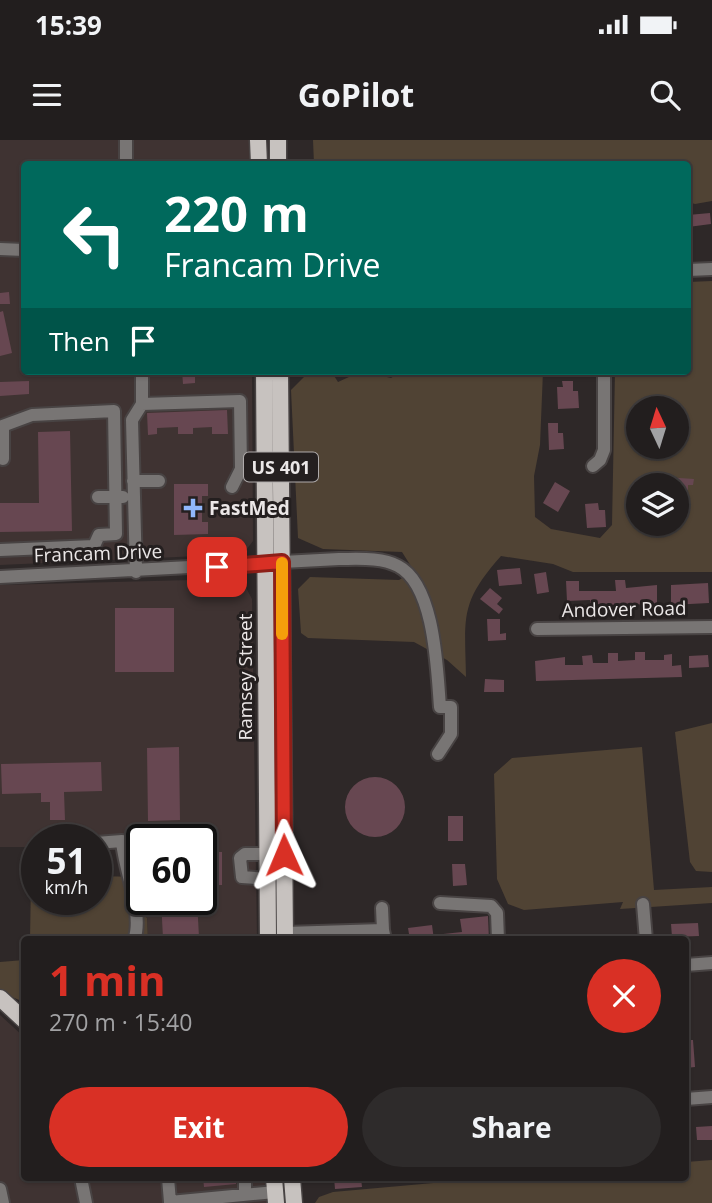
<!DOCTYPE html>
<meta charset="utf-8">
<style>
:root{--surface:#221e1e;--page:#2e2b2b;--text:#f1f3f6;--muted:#a2a2a4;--line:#3f3c3c;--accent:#d93025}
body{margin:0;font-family:"Open Sans",sans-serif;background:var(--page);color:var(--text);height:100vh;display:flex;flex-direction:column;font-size:26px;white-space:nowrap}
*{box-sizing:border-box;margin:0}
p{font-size:23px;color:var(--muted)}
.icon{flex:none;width:38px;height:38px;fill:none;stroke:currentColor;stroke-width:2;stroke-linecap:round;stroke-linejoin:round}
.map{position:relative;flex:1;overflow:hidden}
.drawer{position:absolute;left:21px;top:796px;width:668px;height:245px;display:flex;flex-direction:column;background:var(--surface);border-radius:7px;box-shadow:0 2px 5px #0004,0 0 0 2px var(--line)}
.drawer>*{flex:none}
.top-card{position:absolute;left:21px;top:21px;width:670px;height:214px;border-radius:7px;box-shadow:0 2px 5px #0004,0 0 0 2px var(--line);background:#00695c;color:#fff;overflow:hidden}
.needle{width:46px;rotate:356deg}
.fabs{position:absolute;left:626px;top:256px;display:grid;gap:14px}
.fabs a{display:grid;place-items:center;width:63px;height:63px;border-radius:50%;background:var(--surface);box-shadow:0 2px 5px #0004,0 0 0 2px var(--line);font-size:35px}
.speed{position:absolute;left:21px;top:684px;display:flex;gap:14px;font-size:35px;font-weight:700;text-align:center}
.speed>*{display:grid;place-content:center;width:91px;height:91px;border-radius:50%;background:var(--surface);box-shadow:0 2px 5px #0004,0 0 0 2px var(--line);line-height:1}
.speed small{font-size:18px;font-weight:400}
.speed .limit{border:4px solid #111;border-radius:10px;background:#fff;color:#111}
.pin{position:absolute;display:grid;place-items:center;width:60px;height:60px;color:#fff;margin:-30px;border-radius:14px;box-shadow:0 4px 10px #0006}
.me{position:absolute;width:77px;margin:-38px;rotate:359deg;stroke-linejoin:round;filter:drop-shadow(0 0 5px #0008)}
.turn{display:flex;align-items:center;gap:24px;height:147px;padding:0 28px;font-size:32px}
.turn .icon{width:91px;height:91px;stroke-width:2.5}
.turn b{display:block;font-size:49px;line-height:60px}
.then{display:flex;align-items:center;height:66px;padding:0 28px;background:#0003;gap:14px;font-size:26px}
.round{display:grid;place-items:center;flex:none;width:74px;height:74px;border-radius:37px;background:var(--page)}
.headline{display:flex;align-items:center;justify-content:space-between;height:119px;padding:0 28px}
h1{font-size:42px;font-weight:700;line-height:52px;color:var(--accent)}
.cta{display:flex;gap:14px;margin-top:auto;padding:14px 28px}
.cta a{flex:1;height:80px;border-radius:42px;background:var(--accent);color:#fff;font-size:28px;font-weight:700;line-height:80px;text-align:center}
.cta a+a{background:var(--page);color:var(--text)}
.status{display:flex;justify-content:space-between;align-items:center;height:49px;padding:0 35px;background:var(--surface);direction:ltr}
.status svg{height:19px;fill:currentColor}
header{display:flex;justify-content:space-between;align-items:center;height:91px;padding:0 28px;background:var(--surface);font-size:32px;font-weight:700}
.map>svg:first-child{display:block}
</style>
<div class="status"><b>15:39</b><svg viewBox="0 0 49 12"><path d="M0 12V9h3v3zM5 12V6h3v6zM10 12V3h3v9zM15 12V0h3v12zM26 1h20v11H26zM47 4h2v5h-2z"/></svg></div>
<header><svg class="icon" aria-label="menu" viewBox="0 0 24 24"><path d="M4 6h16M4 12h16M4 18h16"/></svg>GoPilot<svg class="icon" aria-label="search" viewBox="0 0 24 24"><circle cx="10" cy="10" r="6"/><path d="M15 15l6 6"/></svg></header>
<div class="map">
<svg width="712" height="1063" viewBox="0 0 712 1063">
<rect width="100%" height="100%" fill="#2e2828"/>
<path fill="#3f3332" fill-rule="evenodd" d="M 0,0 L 251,0 L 251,24 L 24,24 L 24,231 L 252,231 L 253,401 L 243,414 L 0,425 Z
M 229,439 L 242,440 L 252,459 L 257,800 L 148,800 L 147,778 L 139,770 L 138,708 L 96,708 L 96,700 L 37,700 L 37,707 L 0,707 L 0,445 ZM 142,700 L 201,700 L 201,760 L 142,760 Z
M 0,875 L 24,897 L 24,1038 L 269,1038 L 272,1063 L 0,1063 Z"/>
<path fill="#504334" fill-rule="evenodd" d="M 313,0 L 712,0 L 712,61 L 695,64 L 688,62 L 688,24 L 631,24 L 597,19 L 579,24 L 314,24 Z
M 712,141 L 712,432 L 573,432 L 553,424 L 501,416 C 459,463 465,478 466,537 L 447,520 L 414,502 L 308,498 L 301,493 L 298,449 L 310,437 L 399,440 L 414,431 L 402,412 L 323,409 L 298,398 L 291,250 L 310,231 L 331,231 L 338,242 L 362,231 L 391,238 L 401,231 L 440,231 L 452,235 L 487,231 L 543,231 L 540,305 L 534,336 L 535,377 L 551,389 L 600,398 L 612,385 L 615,231 L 688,231 L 688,142 ZM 639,268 L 677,268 L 677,306 L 639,306 ZM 639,345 L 677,345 L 677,383 L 639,383 Z
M 712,583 L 712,732 L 696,731 L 690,722 L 675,592 Z
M 642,607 L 654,750 L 712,747 L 712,763 L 620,769 L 623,762 L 524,770 L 508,764 L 497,739 L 494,634 L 512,618 Z
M 96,736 L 139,737 L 139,770 L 147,778 L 148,800 L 30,800 L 31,740 L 37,740 L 37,760 L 96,760 Z
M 24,820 L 24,862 L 0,852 L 0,822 Z
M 712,1020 L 712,1063 L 315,1063 L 319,1057 L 333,1052 L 489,1038 L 686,1038 L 686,1022 Z"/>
<path fill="#674751" d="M 710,73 L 711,84 L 688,87 L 688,75 Z
M 9,152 L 10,164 L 0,164 L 0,153 Z
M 3,171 L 12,213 L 0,216 L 0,172 Z
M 182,231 L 195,231 L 195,243 L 183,244 Z
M 29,241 L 29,254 L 0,256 L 0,242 Z
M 562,241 L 573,241 L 573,251 L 578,251 L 579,268 L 558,269 L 557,247 L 563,247 Z
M 227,270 L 228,294 L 212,294 L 212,287 L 193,288 L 193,294 L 178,294 L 178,287 L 157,288 L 157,294 L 148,295 L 147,273 Z
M 548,283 L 558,283 L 558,293 L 563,293 L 564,309 L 549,310 Z
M 70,291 L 72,391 L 0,392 L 0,363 L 39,363 L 38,292 Z
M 665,337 L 694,339 L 693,345 L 688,345 L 688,350 L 677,349 L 677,345 L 664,345 Z
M 555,342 L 570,351 L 558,372 L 543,363 Z
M 174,344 L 208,344 L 208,356 L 202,356 L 202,382 L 208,382 L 208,394 L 174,395 Z
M 598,363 L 599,370 L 605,370 L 606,387 L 587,388 L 585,364 Z
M 520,428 L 522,444 L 499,446 L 497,430 Z
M 546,432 L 549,452 L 537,454 L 534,434 Z
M 615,440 L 625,440 L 626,448 L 657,445 L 657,464 L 616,465 L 590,464 L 590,460 L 567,461 L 566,441 L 579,441 L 579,451 L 616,451 Z
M 708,443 L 709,463 L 671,465 L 671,445 Z
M 490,448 L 502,458 L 497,464 L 503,469 L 499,474 L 480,459 Z
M 115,468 L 174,468 L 174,532 L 115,532 Z
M 487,479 L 500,479 L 500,494 L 506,493 L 506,500 L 488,501 Z
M 635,512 L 645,512 L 645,520 L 664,520 L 664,515 L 672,514 L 672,526 L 681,525 L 682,537 L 536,541 L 535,521 L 565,517 L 565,525 L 583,525 L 582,516 L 592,515 L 593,523 L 608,523 L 608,513 L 618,513 L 618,521 L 635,520 Z
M 708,515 L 709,527 L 689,528 L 689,516 Z
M 485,539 L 504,540 L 504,552 L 484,552 Z
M 179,607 L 180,680 L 148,681 L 147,608 Z
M 101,622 L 102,651 L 64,652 L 65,680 L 50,680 L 50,662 L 41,662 L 41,653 L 2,654 L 1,624 Z
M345 667a30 30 0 1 1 60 0a30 30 0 1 1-60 0Z
M 448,676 L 463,676 L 463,701 L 448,701 Z
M 201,712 L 222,712 L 222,745 L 201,745 Z
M 452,724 L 465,724 L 467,745 L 453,746 Z
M 161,760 L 197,760 L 199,797 L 163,798 Z
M 488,776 L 489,800 L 435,800 L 434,795 L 462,792 L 460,779 Z
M 698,783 L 699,796 L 672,797 L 671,784 Z
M 432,785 L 434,800 L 410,800 L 408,788 Z
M 686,900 L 693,900 L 695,927 L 686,928 Z
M 712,986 L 712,1000 L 697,1000 L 696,987 Z
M 203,1038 L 236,1038 L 236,1044 L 204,1047 Z
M 334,1038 L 361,1038 L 362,1047 L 335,1049 Z"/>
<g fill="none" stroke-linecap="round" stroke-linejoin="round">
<defs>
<path id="minor" d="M 126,24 L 126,0
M 0,109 L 24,110
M 688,130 L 712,129
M 142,264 L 240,261 L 241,329 L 232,347
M 0,287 L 32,275 L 114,271 L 116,394 L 99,395 L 94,406 L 0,410
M 3,287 L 3,319
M 593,326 L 600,320 L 604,310 L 604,231
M 133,341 L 159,341
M 98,357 L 123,357
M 136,432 L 132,280 L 142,264 L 142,231
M 0,437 L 339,419 C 358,419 381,417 398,426 C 435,445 437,530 440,567 L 451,567 L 451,594 L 438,614
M 537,489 L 712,487
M 96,703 L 122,701 C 124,729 144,775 134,800
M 268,714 L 245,714 L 240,718 L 242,737 L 268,739
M 440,763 L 491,766 L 497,773 L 498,800
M 643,764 L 646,800
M 382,768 L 383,790
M 285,793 L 383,790 L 385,800
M 686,825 L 712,823
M 686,959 L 712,957
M 81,1038 L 86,1063
M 168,1038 L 170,1062 L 275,1052
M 245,1038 L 245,1055
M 0,1049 L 3,1063"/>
<path id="major" d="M 258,0 L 259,24
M 278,0 L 278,24
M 264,231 L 268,800
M 280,231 L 285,800
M 0,858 L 24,880
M 274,1038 L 276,1063
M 292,1038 L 294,1063"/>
</defs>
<use href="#minor" stroke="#484343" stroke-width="16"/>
<use href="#major" stroke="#484343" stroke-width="19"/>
<use href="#minor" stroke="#787574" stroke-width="12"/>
<use href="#major" stroke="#c7c2bf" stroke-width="16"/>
</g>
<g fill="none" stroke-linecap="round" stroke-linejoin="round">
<defs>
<path id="route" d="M 217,427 L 282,422 L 284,715"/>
</defs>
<use href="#route" stroke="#8d1f18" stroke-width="18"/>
<use href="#route" stroke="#d93025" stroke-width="12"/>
<path stroke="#f59e0b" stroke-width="12" d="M 282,423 L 282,494"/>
</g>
<path fill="#91b8fd" stroke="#241f1f" stroke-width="2.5" d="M189.5 357.5h7v7h7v7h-7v7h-7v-7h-7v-7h7z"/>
<g text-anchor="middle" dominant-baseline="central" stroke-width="6" stroke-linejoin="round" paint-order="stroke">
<rect fill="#241f1f" stroke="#afabab" stroke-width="2" x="244" y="312.5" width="74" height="29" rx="5"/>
<g font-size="18" font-weight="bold" fill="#ebe7e7">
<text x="281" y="327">US 401</text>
</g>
<g font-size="19" font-weight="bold" fill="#ebe7e7" stroke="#241f1f" text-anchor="start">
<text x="209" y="368">FastMed</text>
</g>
<g font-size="19" fill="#ebe7e7" stroke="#241f1f">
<text transform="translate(98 413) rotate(-2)">Francam Drive</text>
<text transform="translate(624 469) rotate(-1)">Andover Road</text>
<text transform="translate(245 537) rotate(-90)">Ramsey Street</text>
</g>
</g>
</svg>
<div class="fabs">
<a><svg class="needle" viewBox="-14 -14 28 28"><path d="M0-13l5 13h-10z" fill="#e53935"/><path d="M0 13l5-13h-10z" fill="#a2a2a4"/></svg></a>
<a><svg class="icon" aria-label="layers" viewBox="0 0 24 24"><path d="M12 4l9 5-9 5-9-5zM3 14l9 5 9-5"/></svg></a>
</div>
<div class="speed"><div>51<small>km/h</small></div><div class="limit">60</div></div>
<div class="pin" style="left:217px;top:427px;background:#d93025"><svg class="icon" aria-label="arrive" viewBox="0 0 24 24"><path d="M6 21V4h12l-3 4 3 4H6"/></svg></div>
<svg class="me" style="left:284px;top:715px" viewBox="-20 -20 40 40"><path d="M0-17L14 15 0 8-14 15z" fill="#d93025" stroke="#fff" stroke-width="4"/></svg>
<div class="top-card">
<div class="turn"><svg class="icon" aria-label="left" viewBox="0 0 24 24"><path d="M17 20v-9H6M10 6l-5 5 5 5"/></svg><div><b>220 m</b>Francam Drive</div></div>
<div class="then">Then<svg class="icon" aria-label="arrive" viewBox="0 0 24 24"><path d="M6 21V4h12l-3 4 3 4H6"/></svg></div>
</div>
<section class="drawer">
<div class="headline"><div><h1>1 min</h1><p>270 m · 15:40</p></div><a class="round" style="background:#d93025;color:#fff"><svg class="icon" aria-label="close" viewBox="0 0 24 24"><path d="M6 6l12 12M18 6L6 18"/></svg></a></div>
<div class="cta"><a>Exit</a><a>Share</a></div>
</section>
</div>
